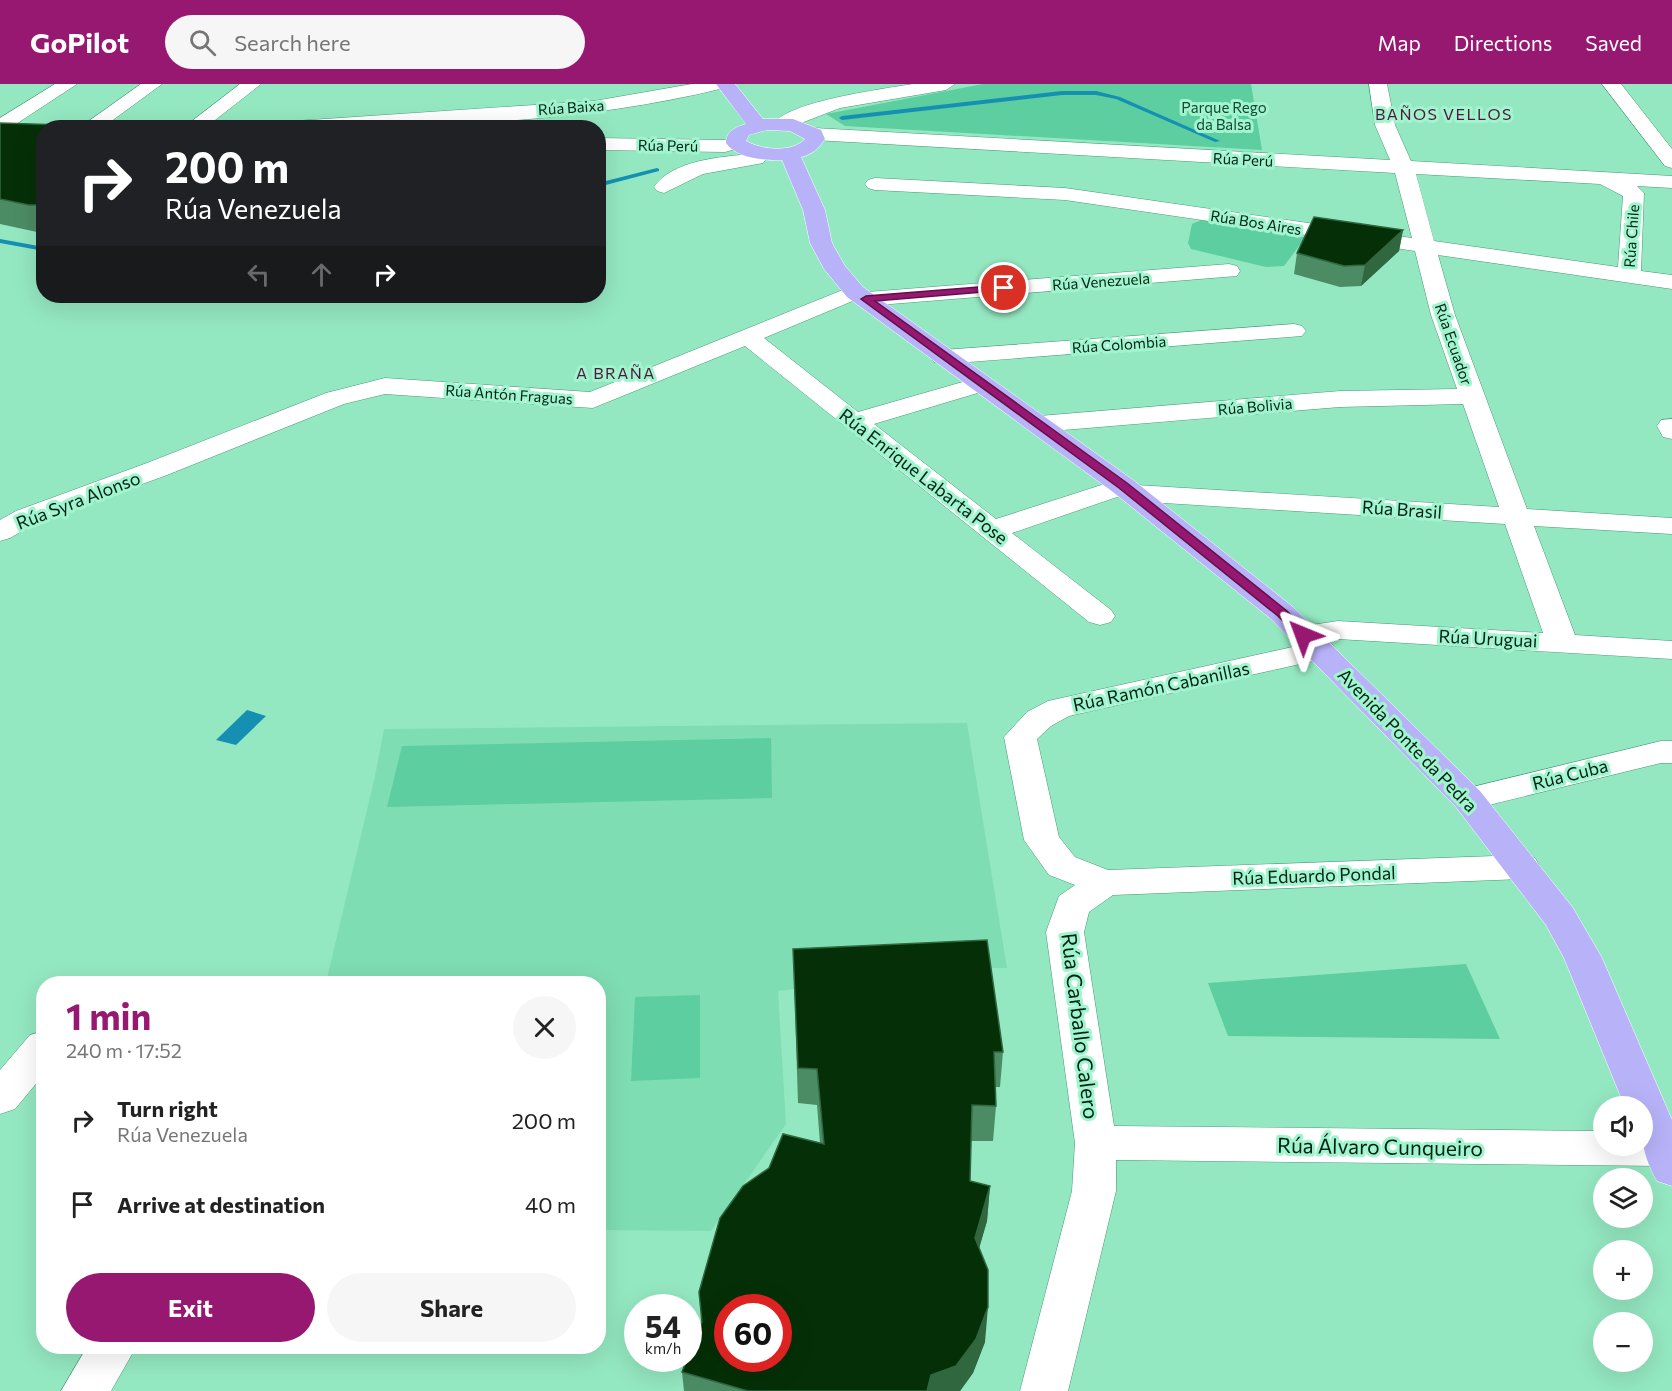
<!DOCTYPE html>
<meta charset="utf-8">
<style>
:root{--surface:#fff;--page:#f6f6f6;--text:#222;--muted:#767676;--accent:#961871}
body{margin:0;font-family:Commissioner,sans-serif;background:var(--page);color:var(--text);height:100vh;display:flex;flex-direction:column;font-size:22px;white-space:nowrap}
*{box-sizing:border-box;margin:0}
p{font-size:20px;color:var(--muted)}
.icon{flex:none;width:33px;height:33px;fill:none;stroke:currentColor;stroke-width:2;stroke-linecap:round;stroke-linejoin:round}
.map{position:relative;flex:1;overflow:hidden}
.drawer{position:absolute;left:36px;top:892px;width:570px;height:378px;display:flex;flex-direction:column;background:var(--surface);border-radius:24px;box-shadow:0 6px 24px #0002}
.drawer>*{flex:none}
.guide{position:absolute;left:36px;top:36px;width:570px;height:183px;border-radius:24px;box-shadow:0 6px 24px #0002;background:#202124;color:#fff;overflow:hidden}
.tools{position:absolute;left:1593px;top:1012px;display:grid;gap:12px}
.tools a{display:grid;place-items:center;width:60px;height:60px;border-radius:50%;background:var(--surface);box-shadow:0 6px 24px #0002;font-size:30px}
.speed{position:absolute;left:624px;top:1210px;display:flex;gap:12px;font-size:30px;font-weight:700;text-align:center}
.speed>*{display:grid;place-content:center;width:78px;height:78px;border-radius:50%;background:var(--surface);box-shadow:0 6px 24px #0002;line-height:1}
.speed small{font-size:15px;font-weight:400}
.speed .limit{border:9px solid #d22;background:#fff;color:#111}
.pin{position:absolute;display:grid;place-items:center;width:51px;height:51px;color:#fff;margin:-26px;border:3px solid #fff;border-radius:50%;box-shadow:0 2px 6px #0007}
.me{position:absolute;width:66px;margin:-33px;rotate:316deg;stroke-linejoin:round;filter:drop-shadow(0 0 4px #0008)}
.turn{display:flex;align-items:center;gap:21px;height:126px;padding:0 30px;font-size:27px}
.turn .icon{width:78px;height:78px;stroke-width:2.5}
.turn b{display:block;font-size:42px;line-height:51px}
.lanes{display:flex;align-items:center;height:57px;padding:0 30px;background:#0003;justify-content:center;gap:30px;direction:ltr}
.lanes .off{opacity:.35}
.round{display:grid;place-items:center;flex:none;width:63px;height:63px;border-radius:32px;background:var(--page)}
.overview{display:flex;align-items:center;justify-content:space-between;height:102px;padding:0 30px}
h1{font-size:36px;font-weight:700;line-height:45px;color:var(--accent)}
.button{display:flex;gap:12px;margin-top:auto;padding:12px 30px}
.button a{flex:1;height:69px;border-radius:36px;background:var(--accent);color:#fff;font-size:24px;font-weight:700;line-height:69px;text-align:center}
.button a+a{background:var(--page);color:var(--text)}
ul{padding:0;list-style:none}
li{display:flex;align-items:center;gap:18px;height:84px;padding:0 30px}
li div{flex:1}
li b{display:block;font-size:22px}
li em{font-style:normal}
header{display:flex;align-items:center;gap:36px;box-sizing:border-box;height:84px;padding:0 30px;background:var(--accent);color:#fff}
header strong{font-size:28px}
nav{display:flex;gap:33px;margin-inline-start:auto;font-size:21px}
.search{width:420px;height:54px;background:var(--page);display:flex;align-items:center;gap:15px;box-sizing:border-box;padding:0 21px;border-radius:33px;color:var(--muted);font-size:22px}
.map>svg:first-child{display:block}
</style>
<header>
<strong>GoPilot</strong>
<div class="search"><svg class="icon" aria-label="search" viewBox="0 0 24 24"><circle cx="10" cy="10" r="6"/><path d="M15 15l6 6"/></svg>Search here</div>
<nav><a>Map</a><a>Directions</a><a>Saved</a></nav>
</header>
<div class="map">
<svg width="1672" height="1307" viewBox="0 0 1672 1307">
<rect width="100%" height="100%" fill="#94e8c1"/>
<path fill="#7fddb3" d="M 967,639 L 1007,884 L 973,884 L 778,907 L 786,1040 L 711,1147 L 599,1146 L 598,900 L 328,900 L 328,890 L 375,692 L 384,645 Z"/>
<path fill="#5cce9f" d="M 983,0 L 1251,0 L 1262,66 L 845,42 L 826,30 Z
M 1201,136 L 1298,151 L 1305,154 L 1284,182 L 1266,183 L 1191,165 L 1188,159 L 1192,140 Z
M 771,654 L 772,714 L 387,723 L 402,662 Z
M 1466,880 L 1500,955 L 1228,952 L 1208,899 Z
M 700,911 L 700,994 L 631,997 L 635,913 Z"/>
<path fill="#1590b3" d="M 247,626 L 266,632 L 236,661 L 216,656 Z"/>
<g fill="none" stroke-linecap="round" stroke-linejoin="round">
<path fill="#1590b3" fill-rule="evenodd" d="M 1062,7 L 1096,7 L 1120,13 L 1220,57 L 1215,58 L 1116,15 L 1096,11 L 1062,11 L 842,36 L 839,34 L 842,32 Z
M 657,84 L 659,85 L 659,87 L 598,103 L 598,99 Z
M 0,155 L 44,163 L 44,167 L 0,159 Z"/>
<defs>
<path id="minor" d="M 55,0 L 77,0 L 7,46 L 0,48 L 0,34 Z
M 141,0 L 162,0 L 102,44 L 79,44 Z
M 240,0 L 261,0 L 205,44 L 183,44 Z
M 692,0 L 726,0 L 724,4 C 579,40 419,44 271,44 L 280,38 L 594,17 Z
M 913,0 L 955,0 L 946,6 L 840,24 L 783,46 L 773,40 C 789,17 883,5 913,0 Z
M 1369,0 L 1387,0 L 1395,41 L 1411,77 L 1672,92 L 1672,104 L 1637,102 L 1644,109 L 1641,187 L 1672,191 L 1672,205 L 1438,171 L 1455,231 L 1527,425 L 1672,434 L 1672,450 L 1534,442 L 1575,551 L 1672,557 L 1672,575 L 1338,555 L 1323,557 L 1331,559 L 1336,566 L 1331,573 L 1069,632 L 1051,642 L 1037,655 L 1059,753 L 1075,773 L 1108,786 L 1522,771 L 1535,774 L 1540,783 L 1535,792 L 1522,795 L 1113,811 L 1089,828 L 1084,848 L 1114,1042 L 1604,1047 L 1604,1062 L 1642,1062 L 1642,1048 L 1672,1051 L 1672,1079 L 1664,1082 L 1116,1076 L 1116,1107 L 1068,1307 L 1020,1307 L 1072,1107 L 1075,1059 L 1046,848 L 1059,812 L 1075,801 L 1049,791 L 1024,756 L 1004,653 L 1027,628 L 1048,617 L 1306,560 L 1292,558 L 1288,551 L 1292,544 L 1338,537 L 1543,549 L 1505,440 L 1132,417 L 1120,412 L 1012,449 L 1111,526 L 1115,532 L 1111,538 L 1100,541 L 1089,538 L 745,262 L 593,324 L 385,310 L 344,320 L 167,391 L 36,439 L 10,454 L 0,457 L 0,436 L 16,427 L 147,379 L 326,309 L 385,294 L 590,308 L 855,201 L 863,203 L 867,208 L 1229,180 L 1237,182 L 1240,187 L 1237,192 L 866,222 L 855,216 L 764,254 L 858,328 L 973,295 L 982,292 L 991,295 L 995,300 L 991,305 L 874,340 L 996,435 L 1123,394 L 1133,396 L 1136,401 L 1499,423 L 1463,320 L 1340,323 L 1039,348 L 1030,346 L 1026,340 L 1030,334 L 1039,332 L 1340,307 L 1457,305 L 1431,231 L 1415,167 L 1065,116 L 875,106 L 868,104 L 865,100 L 868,96 L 875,94 L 1065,104 L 1412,154 L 1395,89 L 814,56 L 804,50 L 814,44 L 1390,76 L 1375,41 ZM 1416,90 L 1600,100 L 1623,112 L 1618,183 L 1434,157 Z
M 1602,0 L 1621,0 L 1672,65 L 1672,84 L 1665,82 Z
M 736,53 L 743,55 L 746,59 L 743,63 L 725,68 L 598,66 L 598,54 L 724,56 Z
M 761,63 L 768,65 L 771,69 L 763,79 L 703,90 L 664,109 L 657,107 L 654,103 C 672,76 721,73 750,70 L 754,65 Z
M 1294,240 L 1302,242 L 1306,247 L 1302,252 L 943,280 L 934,278 L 931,273 L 934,268 L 943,266 Z
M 1672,335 L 1672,355 L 1663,353 L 1657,342 L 1661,336 Z
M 1661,657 L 1672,657 L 1672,679 L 1661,679 L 1468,726 L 1456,723 L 1451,715 L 1456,707 Z
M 44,947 L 44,990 L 15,1025 L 0,1030 L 0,986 L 30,951 Z
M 87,1263 L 136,1263 L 111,1307 L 61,1307 Z"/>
<path id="major" d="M 716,0 L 735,0 L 763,35 L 793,35 L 821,46 L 825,55 C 818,65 813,70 801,73 L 825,126 L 832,159 L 845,182 L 863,203 L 1133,396 L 1293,523 L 1480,707 L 1573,824 L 1602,874 L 1672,1036 L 1672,1102 L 1657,1097 C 1641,1067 1642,1057 1642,1023 L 1625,1023 L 1564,874 L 1546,841 L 1456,723 L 1271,535 L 1113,408 L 847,213 L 824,185 L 810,159 L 803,126 L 782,76 C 765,77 736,74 726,59 C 726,47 736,43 746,40 ZM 767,46 L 790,47 L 805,55 C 792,69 762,66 746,57 L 749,51 Z"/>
</defs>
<use href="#minor" stroke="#459976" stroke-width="1"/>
<use href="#major" stroke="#fff" stroke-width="1"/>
<use href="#minor" fill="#fff" fill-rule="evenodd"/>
<use href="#major" fill="#b8b3f9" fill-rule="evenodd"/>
</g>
<path fill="#4c8c64" d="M 0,39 L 63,41 L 44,44 L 44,148 L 37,148 L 0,140 Z
M 1403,146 L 1399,167 L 1361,202 L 1340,203 L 1294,190 L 1297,169 Z
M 793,865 L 1003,968 L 1000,1003 L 995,1003 L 996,1022 L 993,1057 L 971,1057 L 970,1097 L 990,1102 L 987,1137 L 979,1164 L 985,1258 L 973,1289 L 960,1307 L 684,1307 L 682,1288 L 702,1239 L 699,1208 L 820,1059 L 817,1021 L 798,1019 Z"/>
<path fill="#30673f" d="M 1403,146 L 1399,167 L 1361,202 L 1365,181 Z
M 990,1102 L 987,1137 L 972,1189 L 975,1154 Z
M 988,1223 L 985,1258 L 973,1289 L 960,1307 L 927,1307 L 931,1291 Z"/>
<path fill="#053007" stroke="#30673f" stroke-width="1.5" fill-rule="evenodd" d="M 0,39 L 63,41 L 303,41 L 308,44 L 44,44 L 44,121 L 29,121 L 0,115 Z
M 1314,133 L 1403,146 L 1365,181 L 1344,182 L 1297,169 Z
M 987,856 L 1003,968 L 994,968 L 996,1022 L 972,1021 L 970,1097 L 990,1102 L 975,1154 L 988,1186 L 988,1223 L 976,1255 L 956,1282 L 931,1291 L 927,1307 L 748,1307 L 682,1288 L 687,1275 L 688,1275 L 688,1273 L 702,1238 L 699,1208 L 720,1134 L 743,1102 L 769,1084 L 783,1050 L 824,1060 L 817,985 L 798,984 L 793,865 ZM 728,1224 L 778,1224 L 778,1275 L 728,1275 Z"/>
<path fill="#961871" stroke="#621049" stroke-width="1.5" d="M 1004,201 L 1008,204 L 1007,206 L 875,217 L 1127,399 L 1287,527 L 1308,548 L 1308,553 L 1299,553 L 1278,532 L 1119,404 L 861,215 L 866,212 Z"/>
<g text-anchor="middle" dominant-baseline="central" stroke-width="6" stroke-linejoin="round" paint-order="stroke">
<g font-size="15" fill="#002215" stroke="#a1f5ce">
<text transform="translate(571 23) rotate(-4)">Rúa Baixa</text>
<text transform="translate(668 61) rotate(1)">Rúa Perú</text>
<text transform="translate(1243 75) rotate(3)">Rúa Perú</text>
<text transform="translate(1256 138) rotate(9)">Rúa Bos Aires</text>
<text transform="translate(1631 152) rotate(-86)">Rúa Chile</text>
<text transform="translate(1101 197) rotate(-4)">Rúa Venezuela</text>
<text transform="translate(1119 260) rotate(-4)">Rúa Colombia</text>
<text transform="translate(1454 260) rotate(71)">Rúa Ecuador</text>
<text transform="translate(509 310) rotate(4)">Rúa Antón Fraguas</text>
<text transform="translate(1255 322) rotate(-5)">Rúa Bolivia</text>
</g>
<g font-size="15" fill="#144935" stroke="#a1f5ce">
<text x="1224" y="23">Parque Rego<tspan x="1224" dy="17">da Balsa</tspan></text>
</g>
<g font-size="16" letter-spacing="1.5" fill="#52173e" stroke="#a1f5ce">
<text x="1444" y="29">BAÑOS VELLOS</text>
<text x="616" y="288">A BRAÑA</text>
</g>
<g font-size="18" fill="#002215" stroke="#a1f5ce">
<text transform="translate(924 392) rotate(38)">Rúa Enrique Labarta Pose</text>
<text transform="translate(78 416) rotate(-21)">Rúa Syra Alonso</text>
<text transform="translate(1402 425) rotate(4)">Rúa Brasil</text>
<text transform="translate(1488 554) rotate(3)">Rúa Uruguai</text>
<text transform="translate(1161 602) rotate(-12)">Rúa Ramón Cabanillas</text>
<text transform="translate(1408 656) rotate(46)">Avenida Ponte da Pedra</text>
<text transform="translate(1570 690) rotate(-14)">Rúa Cuba</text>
<text transform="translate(1314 791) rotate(-2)">Rúa Eduardo Pondal</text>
</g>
<g font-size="21" fill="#002215" stroke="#a1f5ce">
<text transform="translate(1081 942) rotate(83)">Rúa Carballo Calero</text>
<text transform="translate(1380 1062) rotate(1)">Rúa Álvaro Cunqueiro</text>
</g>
</g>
</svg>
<div class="tools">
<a><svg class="icon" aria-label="sound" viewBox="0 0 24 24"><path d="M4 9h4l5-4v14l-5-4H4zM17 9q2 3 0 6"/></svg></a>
<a><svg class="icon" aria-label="layers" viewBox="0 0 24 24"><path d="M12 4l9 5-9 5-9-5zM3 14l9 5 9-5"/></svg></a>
<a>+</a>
<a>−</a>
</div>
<div class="speed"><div>54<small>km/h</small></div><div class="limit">60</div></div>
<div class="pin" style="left:1004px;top:204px;background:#d93025"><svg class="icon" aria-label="arrive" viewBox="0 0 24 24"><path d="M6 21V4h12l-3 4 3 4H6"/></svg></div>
<svg class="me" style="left:1303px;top:551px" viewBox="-20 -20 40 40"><path d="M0-17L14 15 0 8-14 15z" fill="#961871" stroke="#fff" stroke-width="4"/></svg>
<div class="guide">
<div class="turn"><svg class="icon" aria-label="right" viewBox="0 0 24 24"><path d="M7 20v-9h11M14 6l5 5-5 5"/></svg><div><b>200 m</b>Rúa Venezuela</div></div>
<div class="lanes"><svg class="icon off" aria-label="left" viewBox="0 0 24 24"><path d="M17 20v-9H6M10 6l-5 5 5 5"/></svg><svg class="icon off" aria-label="ahead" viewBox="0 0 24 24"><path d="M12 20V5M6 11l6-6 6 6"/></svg><svg class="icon" aria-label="right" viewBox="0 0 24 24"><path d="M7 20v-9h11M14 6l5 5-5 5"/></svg></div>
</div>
<section class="drawer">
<div class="overview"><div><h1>1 min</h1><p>240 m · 17:52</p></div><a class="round"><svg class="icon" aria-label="close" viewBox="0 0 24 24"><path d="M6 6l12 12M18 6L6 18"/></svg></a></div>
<ul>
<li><svg class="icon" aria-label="right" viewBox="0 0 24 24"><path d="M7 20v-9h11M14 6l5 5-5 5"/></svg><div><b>Turn right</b><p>Rúa Venezuela</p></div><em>200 m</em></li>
<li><svg class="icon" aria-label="arrive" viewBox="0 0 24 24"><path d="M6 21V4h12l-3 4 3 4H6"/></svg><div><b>Arrive at destination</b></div><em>40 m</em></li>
</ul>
<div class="button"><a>Exit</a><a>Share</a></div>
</section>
</div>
